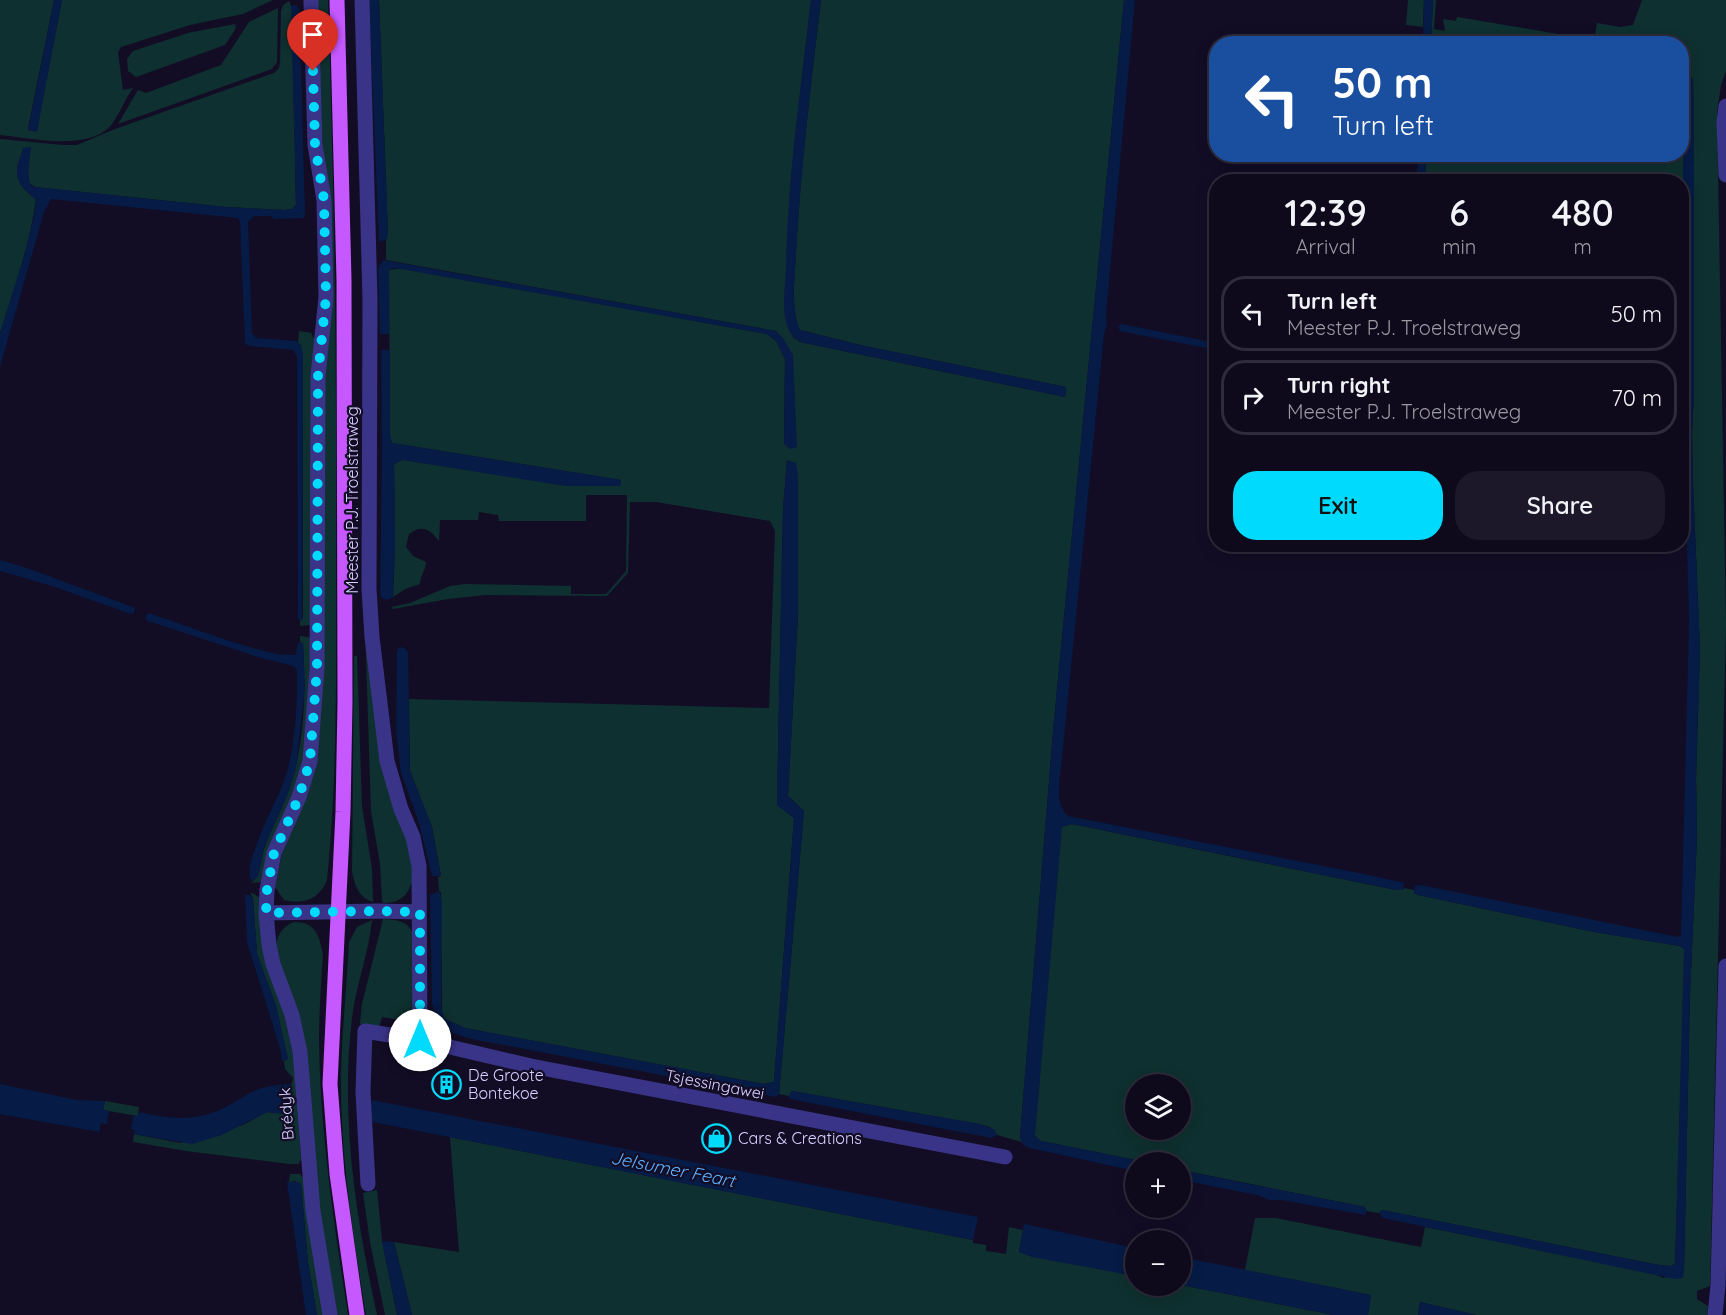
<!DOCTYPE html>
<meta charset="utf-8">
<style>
:root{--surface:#0e0a1c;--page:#1c1829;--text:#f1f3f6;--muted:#9b9aa3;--line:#2e2b3b;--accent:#00dafc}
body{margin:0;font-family:Quicksand,sans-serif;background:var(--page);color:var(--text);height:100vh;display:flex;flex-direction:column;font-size:22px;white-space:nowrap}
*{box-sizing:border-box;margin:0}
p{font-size:20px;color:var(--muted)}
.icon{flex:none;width:33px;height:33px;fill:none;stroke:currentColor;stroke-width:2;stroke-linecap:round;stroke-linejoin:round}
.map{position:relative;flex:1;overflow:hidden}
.drawer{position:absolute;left:1209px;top:174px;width:480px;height:378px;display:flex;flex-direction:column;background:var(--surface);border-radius:24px;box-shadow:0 3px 15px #0003,0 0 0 2px var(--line)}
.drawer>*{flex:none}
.guide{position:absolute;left:1209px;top:36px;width:480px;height:126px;border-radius:24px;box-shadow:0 3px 15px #0003,0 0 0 2px var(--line);background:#1a4fa0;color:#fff;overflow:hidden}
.tools{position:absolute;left:1125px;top:1074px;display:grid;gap:12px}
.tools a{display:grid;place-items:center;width:66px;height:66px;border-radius:50%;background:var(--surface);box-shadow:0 3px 15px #0003,0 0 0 2px var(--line);font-size:30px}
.pin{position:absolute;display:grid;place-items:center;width:51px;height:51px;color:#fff;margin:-62px -26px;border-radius:50% 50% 50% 0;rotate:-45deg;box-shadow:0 0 6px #0007}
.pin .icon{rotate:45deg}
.me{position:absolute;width:66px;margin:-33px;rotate:0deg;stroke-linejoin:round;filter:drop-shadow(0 0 4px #0008)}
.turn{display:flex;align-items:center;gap:21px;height:126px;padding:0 24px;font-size:27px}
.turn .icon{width:78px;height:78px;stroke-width:2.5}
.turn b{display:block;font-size:42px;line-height:51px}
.eta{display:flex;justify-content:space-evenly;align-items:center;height:102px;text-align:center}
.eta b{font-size:36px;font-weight:600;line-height:42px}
.primary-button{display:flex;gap:12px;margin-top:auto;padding:12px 24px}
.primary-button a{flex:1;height:69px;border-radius:24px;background:var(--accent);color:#111;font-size:24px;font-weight:600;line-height:69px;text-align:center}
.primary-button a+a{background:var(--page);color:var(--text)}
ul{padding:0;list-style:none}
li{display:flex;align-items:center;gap:18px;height:75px;margin:0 12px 9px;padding:0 12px;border:3px solid var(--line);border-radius:24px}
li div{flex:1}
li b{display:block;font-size:22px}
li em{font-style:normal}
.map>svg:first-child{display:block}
</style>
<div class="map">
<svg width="1726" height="1315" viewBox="0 0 1726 1315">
<rect width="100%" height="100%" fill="#120d25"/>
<path fill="#0f3030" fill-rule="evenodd" d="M 0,0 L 54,0 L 29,123 L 28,130 L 36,131 L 62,0 L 273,0 L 243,14 L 190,25 L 121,47 L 118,52 L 123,90 L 133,88 C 125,99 120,113 112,124 C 90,152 31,138 0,135 Z
M 317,0 L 328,0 C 334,185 337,369 336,554 C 336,663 338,773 327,880 C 320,899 303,905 284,900 L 275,887 L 282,853 L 310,784 L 323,159 Z
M 379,0 L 811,0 L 794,147 L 788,327 L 793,337 L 800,342 L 1065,397 L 1066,387 L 860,345 L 800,330 C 790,308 795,277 796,253 C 800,169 811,84 821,0 L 1124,0 L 1054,720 L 1020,1137 L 1022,1142 L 997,1135 L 990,1127 L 979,1124 L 792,1091 L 789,1096 L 779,1094 L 804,811 L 788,796 L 798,614 L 798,475 L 787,461 L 783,509 L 777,799 L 777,805 L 794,818 L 774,1082 L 764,1084 L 465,1028 L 445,1019 L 442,1014 L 441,892 L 439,891 L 438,877 L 441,876 L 432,827 L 410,771 L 409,699 L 769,708 L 775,531 L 770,521 L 656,502 L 630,502 L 628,573 L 607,596 L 485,595 L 448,599 L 393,609 L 391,607 L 410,603 L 450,586 L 464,584 L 571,586 L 571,594 L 606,594 L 626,571 L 627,495 L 586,495 L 586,521 L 499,521 L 498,515 L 479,512 L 478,520 L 440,520 L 439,541 C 430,529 422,524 409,534 L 406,547 L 413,556 L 426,562 C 426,570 420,576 420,584 L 405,589 L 393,597 L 395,545 L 394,464 L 403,460 L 463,469 L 620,486 L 621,480 L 392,443 L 390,436 L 389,270 L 404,268 L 767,334 L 776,341 L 785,359 L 784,444 L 793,355 L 776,331 L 386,260 L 386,240 L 388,234 Z
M 1408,0 L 1424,0 L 1423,27 L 1406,25 Z
M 1433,0 L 1436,0 L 1434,29 L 1445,31 L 1443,19 L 1456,21 L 1457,17 L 1594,40 L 1597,23 L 1620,27 L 1633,25 L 1642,0 L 1726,0 L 1726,71 L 1721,85 L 1717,112 L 1726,625 L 1710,1286 L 1697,1291 L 1697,1299 L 1708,1306 L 1707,1315 L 1476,1315 L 1420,1302 L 1418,1315 L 1368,1315 L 1371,1295 L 1245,1270 L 1255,1218 L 1276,1218 L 1421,1247 L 1425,1227 L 1651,1272 L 1663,1278 L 1684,1271 L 1690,995 L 1697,837 L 1696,779 L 1700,649 L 1693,483 L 1692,433 L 1694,395 L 1693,79 L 1684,90 L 1682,410 L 1682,182 L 1425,181 L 1426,155 L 1682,154 L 1682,44 L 1431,43 Z
M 289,1 L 292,8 L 296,205 L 292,209 L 285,210 L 226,207 L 35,187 L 29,183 L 28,168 L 18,162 C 15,181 21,188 36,199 C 30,245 14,289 0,333 L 0,139 L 63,145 L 77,145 L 115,129 L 274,73 L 279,68 L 280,63 L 281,11 L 283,5 Z
M 278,8 L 277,62 L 272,69 L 118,124 L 138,90 L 146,93 L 221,65 L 249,22 Z
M 235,24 L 236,28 L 225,45 L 136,77 L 128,71 L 127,59 L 133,51 L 188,33 Z
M 299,331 L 311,333 L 315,341 L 310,625 L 300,626 L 300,620 L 303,618 L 303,356 L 301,345 L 298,343 Z
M 365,627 L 414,874 C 410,893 403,903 383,903 L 382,900 L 380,864 L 371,811 Z
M 300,636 L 309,637 L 311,640 L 305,760 L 263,882 L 251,883 C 262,874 260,859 265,846 C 272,827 282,809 289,790 C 305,744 306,692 303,644 L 300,642 Z
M 354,656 L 357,656 L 362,806 L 372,869 L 373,902 C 358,897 355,885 352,872 Z
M 1072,824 L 1396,890 L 1403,890 L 1404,888 L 1414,890 L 1414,893 L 1418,895 L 1594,932 L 1680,946 L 1684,949 L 1685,957 L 1675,1263 L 1672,1266 L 1659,1265 L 1382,1210 L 1379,1213 L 1367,1211 L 1365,1207 L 1181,1170 L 1180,1162 L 1146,1162 L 1041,1141 L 1035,1136 L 1034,1128 L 1060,833 L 1061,827 ZM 1136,1084 L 1180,1084 L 1180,1130 L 1136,1130 Z
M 250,892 L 261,898 L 294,1061 L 301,1160 L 298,1164 L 289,1164 L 186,1151 L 133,1142 L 134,1134 L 180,1143 L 243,1125 L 267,1112 L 285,1114 L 293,1078 L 285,1069 L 284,1061 L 288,1059 L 276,1006 L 257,954 L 253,899 Z
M 383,919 C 396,920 408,920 413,934 L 414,1021 L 407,1029 L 404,1029 L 405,1021 L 382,1017 L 379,1027 L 360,1024 L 362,1004 Z
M 372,920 C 369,952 356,985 352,1018 C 340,1118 356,1218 377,1315 L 366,1315 C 353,1235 340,1155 341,1074 C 342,1030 347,984 349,942 L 357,927 Z
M 294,922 C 317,922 319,937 323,954 C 321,983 319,1012 319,1041 C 320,1133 334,1224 348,1315 L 335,1315 L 276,945 C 278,934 283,926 294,922 Z
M 105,1101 L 139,1107 L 138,1116 L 103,1110 Z
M 450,1137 L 973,1240 L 973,1243 L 986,1245 L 986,1251 L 1006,1254 L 1009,1227 L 1023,1230 L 1019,1252 L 1135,1276 L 1136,1286 L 1181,1285 L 1334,1315 L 412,1315 L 394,1242 L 459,1252 Z
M 290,1174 L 300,1174 L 304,1179 L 324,1315 L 317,1315 L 308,1262 L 301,1184 L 295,1181 L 289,1182 Z
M 377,1190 L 382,1241 L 397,1315 L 385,1315 L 370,1242 L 363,1193 Z"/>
<path fill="#061b45" d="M 54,0 L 62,0 L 37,132 L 28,130 Z
M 369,0 L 379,0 L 388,234 L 386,240 L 379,241 Z
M 811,0 L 821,0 C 811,84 801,168 796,253 C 795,277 790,308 800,330 L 860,345 L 1066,387 L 1065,397 L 800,342 C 795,338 791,335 788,328 C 781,311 785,287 786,269 C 787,179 801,89 811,0 Z
M 1124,0 L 1135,0 L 1106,314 L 1107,324 L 1104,334 L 1062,758 C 1061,775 1053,803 1068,816 L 1369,875 L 1404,883 L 1403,890 L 1397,890 L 1072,824 L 1062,827 L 1035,1136 L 1041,1141 L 1146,1162 L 1136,1162 L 1135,1171 L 1030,1148 L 1023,1145 L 1020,1137 L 1054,720 Z
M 1424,0 L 1433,0 L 1431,43 L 1423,43 Z
M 295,5 L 299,8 L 300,25 L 305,216 L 304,218 L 273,219 L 272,216 L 254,216 L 248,222 L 252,333 L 256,338 L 296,341 L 301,345 L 303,356 L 302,621 L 298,619 L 297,356 L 293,350 L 250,346 L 245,344 L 240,222 L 238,218 L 51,199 L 44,212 L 0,367 L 0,333 L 24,256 L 34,216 L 36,200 C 14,180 13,177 23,148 L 31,147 L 28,175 L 31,186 L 35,187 L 226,207 L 285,210 L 292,209 L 296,205 L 291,6 Z
M 1684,73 L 1690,74 L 1693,79 L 1694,105 L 1694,395 L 1692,433 L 1693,483 L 1700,649 L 1696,779 L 1697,837 L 1690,995 L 1684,1271 L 1683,1278 L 1675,1279 L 1383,1218 L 1379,1213 L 1382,1210 L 1659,1265 L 1672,1266 L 1675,1263 L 1684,949 L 1680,946 L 1594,932 L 1418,895 L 1414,893 L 1415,886 L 1421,885 L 1678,937 L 1681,935 L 1689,623 L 1684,428 L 1682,421 Z
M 1418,155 L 1426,155 L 1425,181 L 1417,181 Z
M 383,260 L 776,331 L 783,338 L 793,355 L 797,447 L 790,449 L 784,444 L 785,359 L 776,341 L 767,334 L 395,268 L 389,270 L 389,334 L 380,334 L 378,269 Z
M 1121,324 L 1216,343 L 1216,350 L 1120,331 L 1118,326 Z
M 381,350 L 390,350 L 390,436 L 392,443 L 621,480 L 620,486 L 565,486 L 403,460 L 394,464 L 395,545 L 393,597 L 387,600 L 382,598 L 380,594 L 382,456 Z
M 787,460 L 796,463 L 798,475 L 798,614 L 788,796 L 804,811 L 779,1094 L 776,1097 L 771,1096 L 472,1039 C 448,1032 438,1029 432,1003 L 430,895 L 439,891 L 442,900 L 441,1008 L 445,1019 L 465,1028 L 764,1084 L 774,1082 L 794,818 L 777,805 L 777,799 L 783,509 Z
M 0,560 L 27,568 L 135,608 L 133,614 L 128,613 L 52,586 L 0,571 Z
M 148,613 C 173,620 277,662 296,654 L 298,642 L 303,644 L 305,687 L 296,768 L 289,791 L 264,848 L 258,877 L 251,881 C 246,869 254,853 258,841 C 266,817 280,796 287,772 C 295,744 298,700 297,670 L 294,666 L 261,658 L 148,621 L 145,618 Z
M 399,647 L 405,648 L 408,652 L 410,771 L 432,827 L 441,876 L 432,876 L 419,823 L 401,773 L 396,732 L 397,651 Z
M 245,895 L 249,895 L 253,899 L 257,954 L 276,1006 L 288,1059 L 282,1061 L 280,1048 L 247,942 Z
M 0,1084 L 77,1100 L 105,1101 L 103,1110 L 109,1111 L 107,1124 L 101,1123 L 99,1132 L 0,1114 Z
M 291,1084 L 285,1114 L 267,1112 L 222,1135 L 192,1144 L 134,1134 L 135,1130 L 131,1129 L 133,1116 L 138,1116 L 139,1112 C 165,1118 191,1122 217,1111 C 230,1106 241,1097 254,1091 C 265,1086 279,1085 291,1084 Z
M 792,1091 L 979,1124 L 994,1129 L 997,1135 L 991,1138 L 790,1099 L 789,1096 Z
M 372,1100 L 978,1217 L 973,1240 L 368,1121 Z
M 1180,1170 L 1365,1207 L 1367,1211 L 1365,1215 L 1282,1200 L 1270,1200 L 1257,1195 L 1181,1180 Z
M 287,1182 L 299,1182 L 301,1184 L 308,1262 L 317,1315 L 306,1315 Z
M 1024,1224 L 1135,1248 L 1135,1276 L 1032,1257 L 1019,1252 Z
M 382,1241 L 394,1242 L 412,1315 L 397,1315 Z
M 1181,1257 L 1371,1295 L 1368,1315 L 1334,1315 L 1181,1285 Z
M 1420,1302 L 1476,1315 L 1418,1315 Z"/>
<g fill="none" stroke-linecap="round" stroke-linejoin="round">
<path stroke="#3a3488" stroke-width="15" d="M 311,0 L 315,145 L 324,200 L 326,297 L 318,376 L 317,668 L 310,761 L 299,797 L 274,853 L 267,890 L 266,913 L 269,945 L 273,964 L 292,1015 L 300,1052 L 313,1211 L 330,1315
M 362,0 L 370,300 L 369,589 L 372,637 L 387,761 L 401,809 L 413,837 L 419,866 L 420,1040
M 1726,106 L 1724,122 L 1726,175
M 266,913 L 378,911 L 419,912
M 368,1184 L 363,1092 L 365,1031 L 420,1040 L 531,1066 L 1005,1157
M 1715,1315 L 1718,1285 L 1726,966"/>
<path stroke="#c658ff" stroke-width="15" d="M 337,0 L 344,280 L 345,703 L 343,812 L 330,1084 L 337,1174 L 357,1315"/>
</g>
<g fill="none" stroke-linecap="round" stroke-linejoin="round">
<path stroke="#00dafc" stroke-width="10" stroke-dasharray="0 18" d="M 313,71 L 315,145 L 324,200 L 326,297 L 318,376 L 317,668 L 310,761 L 299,797 L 274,853 L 267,890 L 266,913 L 378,911 L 420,912 L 420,1040"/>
</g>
<defs>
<symbol id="building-ring" viewBox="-11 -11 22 22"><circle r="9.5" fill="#120d25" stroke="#00dafc" stroke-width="1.5"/><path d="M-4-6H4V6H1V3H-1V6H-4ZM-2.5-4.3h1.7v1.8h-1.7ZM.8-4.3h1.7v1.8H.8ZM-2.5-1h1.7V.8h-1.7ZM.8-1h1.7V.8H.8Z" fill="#00dafc"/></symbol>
<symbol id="shop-ring" viewBox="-11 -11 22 22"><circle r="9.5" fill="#120d25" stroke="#00dafc" stroke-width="1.5"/><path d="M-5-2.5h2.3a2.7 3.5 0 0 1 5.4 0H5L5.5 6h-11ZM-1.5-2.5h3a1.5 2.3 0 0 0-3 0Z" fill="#00dafc"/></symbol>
</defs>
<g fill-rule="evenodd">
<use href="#building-ring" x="430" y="1068" width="33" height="33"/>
<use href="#shop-ring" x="700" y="1122" width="33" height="33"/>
</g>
<g text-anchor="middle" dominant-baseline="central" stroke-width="4.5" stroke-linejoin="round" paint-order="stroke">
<g font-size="16" fill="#d8d1ff" stroke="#120d25">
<text transform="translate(352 500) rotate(-90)">Meester P.J. Troelstraweg</text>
<text transform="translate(715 1084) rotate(11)">Tsjessingawei</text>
<text transform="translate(286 1114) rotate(-94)">Brédyk</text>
</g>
<g font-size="16" fill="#d8d1ff" stroke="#120d25" text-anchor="start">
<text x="468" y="1075">De Groote<tspan x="468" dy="18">Bontekoe</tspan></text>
<text x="738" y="1138">Cars &amp; Creations</text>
</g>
<g font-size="18" font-style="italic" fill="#5fb0ff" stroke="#120d25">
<text transform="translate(673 1169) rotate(11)">Jelsumer Feart</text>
</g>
</g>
</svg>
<div class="tools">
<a><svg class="icon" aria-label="layers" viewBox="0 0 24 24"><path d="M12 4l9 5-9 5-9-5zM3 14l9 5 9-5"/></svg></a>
<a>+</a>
<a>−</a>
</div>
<div class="pin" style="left:313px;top:71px;background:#d93025"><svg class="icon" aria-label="arrive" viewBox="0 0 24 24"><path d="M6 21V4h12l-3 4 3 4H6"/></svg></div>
<svg class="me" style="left:420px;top:1040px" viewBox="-20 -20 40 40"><circle r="19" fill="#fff"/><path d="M0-13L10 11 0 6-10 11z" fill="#00dafc"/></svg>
<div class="guide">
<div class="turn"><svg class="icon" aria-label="left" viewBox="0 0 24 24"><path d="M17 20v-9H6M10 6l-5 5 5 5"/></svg><div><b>50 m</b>Turn left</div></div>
</div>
<section class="drawer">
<div class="eta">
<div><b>12:39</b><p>Arrival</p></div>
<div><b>6</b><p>min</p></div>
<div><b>480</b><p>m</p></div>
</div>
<ul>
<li><svg class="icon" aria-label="left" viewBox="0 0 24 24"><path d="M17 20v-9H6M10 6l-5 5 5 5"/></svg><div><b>Turn left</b><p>Meester P.J. Troelstraweg</p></div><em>50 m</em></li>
<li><svg class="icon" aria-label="right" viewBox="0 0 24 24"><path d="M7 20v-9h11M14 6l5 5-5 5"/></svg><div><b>Turn right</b><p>Meester P.J. Troelstraweg</p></div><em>70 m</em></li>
</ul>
<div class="primary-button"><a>Exit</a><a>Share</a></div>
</section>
</div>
